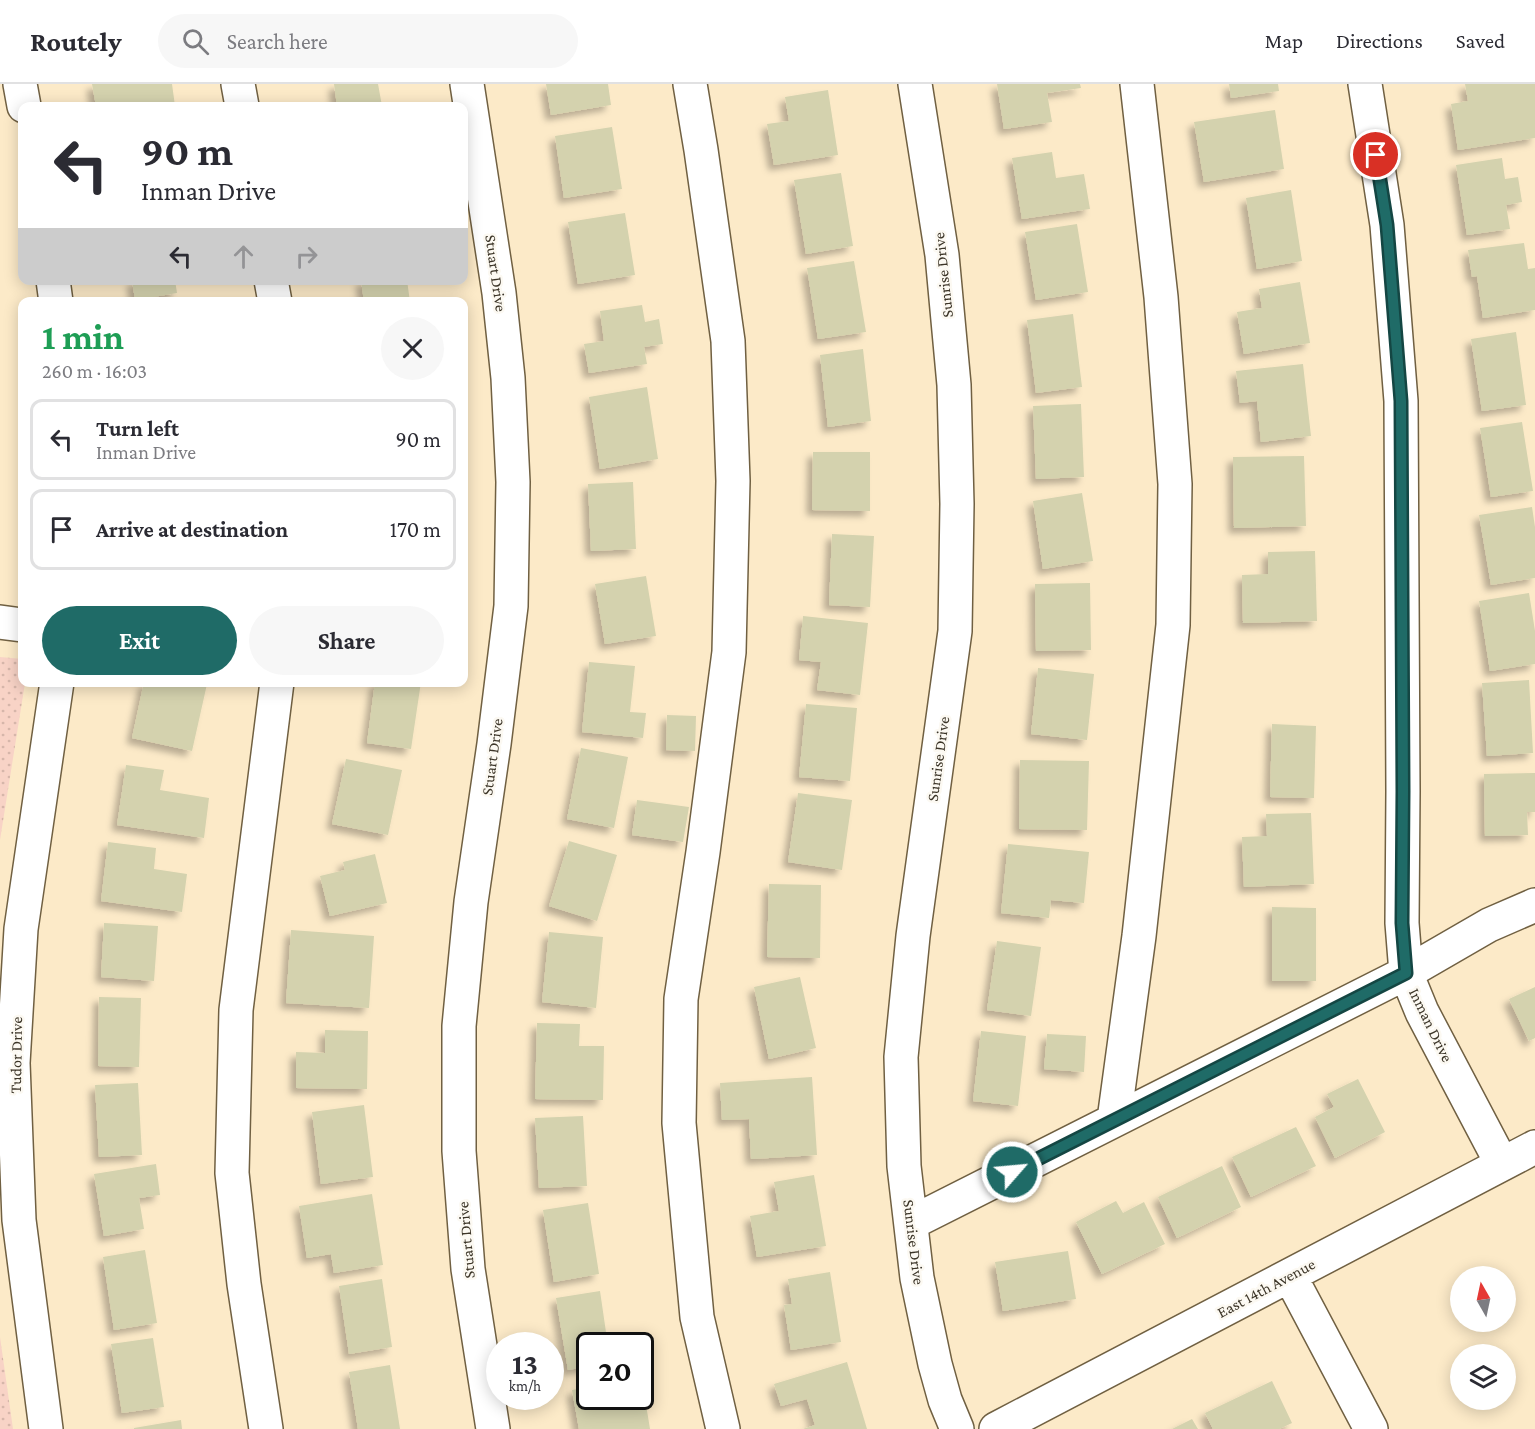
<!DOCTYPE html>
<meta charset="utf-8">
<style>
:root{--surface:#fff;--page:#f7f7f7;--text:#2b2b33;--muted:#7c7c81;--line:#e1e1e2;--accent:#1f6b67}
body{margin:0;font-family:"Crimson Pro",serif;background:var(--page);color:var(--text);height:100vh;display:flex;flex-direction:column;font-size:22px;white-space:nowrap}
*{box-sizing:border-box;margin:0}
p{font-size:20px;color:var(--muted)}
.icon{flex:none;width:33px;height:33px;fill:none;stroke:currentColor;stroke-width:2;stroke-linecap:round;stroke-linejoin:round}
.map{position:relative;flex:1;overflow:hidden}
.side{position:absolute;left:18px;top:213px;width:450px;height:390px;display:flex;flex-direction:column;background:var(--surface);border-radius:12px;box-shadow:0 3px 15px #0003}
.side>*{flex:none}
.top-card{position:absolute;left:18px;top:18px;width:450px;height:183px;border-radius:12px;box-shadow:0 3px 15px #0003;background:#fff;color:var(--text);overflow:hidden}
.needle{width:39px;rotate:351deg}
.buttons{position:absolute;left:1450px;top:1182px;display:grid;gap:12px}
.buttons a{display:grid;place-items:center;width:66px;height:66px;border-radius:50%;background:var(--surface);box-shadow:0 3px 15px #0003;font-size:30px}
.speed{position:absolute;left:486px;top:1248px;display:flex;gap:12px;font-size:30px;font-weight:700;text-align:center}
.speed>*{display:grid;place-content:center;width:78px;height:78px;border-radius:50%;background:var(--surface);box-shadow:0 3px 15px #0003;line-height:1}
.speed small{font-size:15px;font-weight:400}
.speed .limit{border:3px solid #111;border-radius:9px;background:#fff;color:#111}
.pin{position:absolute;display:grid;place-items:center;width:51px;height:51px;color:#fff;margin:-26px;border:3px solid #fff;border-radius:50%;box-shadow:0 2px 6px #0007}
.me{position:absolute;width:66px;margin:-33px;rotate:63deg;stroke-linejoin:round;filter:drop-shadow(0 0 4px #0008)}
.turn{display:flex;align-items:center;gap:21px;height:126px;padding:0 24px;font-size:27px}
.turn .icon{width:78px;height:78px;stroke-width:2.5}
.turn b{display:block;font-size:42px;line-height:51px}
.lanes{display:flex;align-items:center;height:57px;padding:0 24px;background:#0003;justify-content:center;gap:30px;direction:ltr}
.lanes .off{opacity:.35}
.round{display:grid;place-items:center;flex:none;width:63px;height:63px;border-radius:32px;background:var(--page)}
.summary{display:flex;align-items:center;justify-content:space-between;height:102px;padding:0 24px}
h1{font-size:36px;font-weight:700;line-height:45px;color:#1e9e55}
.primary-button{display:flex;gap:12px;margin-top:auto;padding:12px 24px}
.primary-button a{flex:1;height:69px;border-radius:36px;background:var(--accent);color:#fff;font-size:24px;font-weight:700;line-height:69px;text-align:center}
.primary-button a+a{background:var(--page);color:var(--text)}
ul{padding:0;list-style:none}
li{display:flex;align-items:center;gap:18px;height:81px;margin:0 12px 9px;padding:0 12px;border:3px solid var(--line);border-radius:12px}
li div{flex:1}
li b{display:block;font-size:22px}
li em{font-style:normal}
header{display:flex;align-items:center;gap:36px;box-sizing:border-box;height:84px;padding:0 30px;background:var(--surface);border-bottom:2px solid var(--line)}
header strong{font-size:28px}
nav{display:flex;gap:33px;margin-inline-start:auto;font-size:21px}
.search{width:420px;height:54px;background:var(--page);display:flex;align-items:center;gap:15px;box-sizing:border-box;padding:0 21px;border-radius:33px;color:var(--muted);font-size:22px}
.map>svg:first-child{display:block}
</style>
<header>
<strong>Routely</strong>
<div class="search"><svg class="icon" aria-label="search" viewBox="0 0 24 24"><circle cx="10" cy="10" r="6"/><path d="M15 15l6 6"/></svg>Search here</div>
<nav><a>Map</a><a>Directions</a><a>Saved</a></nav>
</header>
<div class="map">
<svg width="1535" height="1345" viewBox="0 0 1535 1345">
<defs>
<pattern id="green-dots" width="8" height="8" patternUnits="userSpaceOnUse" patternTransform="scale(1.5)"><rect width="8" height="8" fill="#f8d3c6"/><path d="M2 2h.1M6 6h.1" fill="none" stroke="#d6b6aa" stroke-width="1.8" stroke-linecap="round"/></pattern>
<filter id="shadow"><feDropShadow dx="-5.5" dy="5.5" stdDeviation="3" flood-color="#0004"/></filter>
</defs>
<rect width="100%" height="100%" fill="#fceac8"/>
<path fill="url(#green-dots)" d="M 0,573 L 22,575 L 22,598 L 25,599 L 0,756 Z
M 0,1253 L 13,1345 L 0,1345 Z"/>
<path fill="#d4d2ae" filter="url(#shadow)" d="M 92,0 L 172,0 L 175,22 L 96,22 Z
M 334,0 L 378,0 L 382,22 L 337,22 Z
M 546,0 L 608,0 L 611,21 L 551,31 Z
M 997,0 L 1080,0 L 1081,4 L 1047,9 L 1052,38 L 1004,45 Z
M 1229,0 L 1278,0 L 1279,7 L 1231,14 Z
M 1465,0 L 1535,0 L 1535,54 L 1458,66 L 1451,20 L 1468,17 Z
M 828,6 L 838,71 L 774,81 L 767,40 L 789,37 L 785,13 Z
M 1275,26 L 1284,85 L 1204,98 L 1194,38 Z
M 612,43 L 622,105 L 564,114 L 555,52 Z
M 1052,68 L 1056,94 L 1084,90 L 1090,125 L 1022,135 L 1012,74 Z
M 1502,74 L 1505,95 L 1518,93 L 1522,118 L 1506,121 L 1510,145 L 1467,151 L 1456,81 Z
M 841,89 L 853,162 L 806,170 L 794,96 Z
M 1291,106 L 1302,177 L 1257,185 L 1246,114 Z
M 625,129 L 635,191 L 578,200 L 568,138 Z
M 1077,140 L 1088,208 L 1036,216 L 1025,148 Z
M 1524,159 L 1528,185 L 1535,184 L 1535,226 L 1483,234 L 1477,192 L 1472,193 L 1468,166 Z
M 854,177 L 866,248 L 818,255 L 807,184 Z
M 132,196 L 175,196 L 177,209 L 135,216 Z
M 361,196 L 407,196 L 410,218 L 364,218 Z
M 1300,198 L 1310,259 L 1244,270 L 1237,228 L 1262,224 L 1259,205 Z
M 642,221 L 645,238 L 659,235 L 663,260 L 644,263 L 647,280 L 589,289 L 584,260 L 604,257 L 600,227 Z
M 1073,230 L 1082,303 L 1036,309 L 1027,236 Z
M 1516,248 L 1526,321 L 1482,327 L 1471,255 Z
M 863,265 L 871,337 L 828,343 L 820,271 Z
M 1303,280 L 1311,352 L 1261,358 L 1257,317 L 1240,319 L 1236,287 Z
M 647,303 L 658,375 L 600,385 L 589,313 Z
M 1081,320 L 1084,393 L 1036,395 L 1033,322 Z
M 1522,338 L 1533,407 L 1491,413 L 1480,344 Z
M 813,368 L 870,368 L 870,427 L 812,426 Z
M 1304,372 L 1306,442 L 1234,444 L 1233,373 Z
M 633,398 L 636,465 L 591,467 L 588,400 Z
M 1082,409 L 1093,477 L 1043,485 L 1033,417 Z
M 1532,423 L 1535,443 L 1535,494 L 1491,501 L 1479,431 Z
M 832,450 L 874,452 L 870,523 L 829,521 Z
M 1315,467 L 1317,537 L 1243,539 L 1242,491 L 1268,490 L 1268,468 Z
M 646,492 L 656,552 L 605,560 L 595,500 Z
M 1090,499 L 1091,566 L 1036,567 L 1035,500 Z
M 1529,509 L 1535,547 L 1535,580 L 1490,587 L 1479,517 Z
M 803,532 L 868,539 L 860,611 L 817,606 L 821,578 L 799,576 Z
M 589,578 L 635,582 L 630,628 L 646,629 L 643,654 L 582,648 Z
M 1038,584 L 1094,590 L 1087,656 L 1031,650 Z
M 1529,596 L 1533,669 L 1487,672 L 1482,599 Z
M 144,598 L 199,598 L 207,600 L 192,667 L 132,654 Z
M 375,598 L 421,598 L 411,665 L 367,659 Z
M 806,620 L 857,624 L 850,697 L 799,693 Z
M 667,631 L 696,632 L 695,667 L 666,666 Z
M 1272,640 L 1316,642 L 1314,714 L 1270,713 Z
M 581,664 L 628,673 L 614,744 L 567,735 Z
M 346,675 L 402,686 L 388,751 L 332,740 Z
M 1020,676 L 1089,677 L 1087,746 L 1019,745 Z
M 126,681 L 164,686 L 160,706 L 209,714 L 204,754 L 117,741 Z
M 1535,689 L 1535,728 L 1527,728 L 1528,751 L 1485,752 L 1484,690 Z
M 798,709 L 852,716 L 842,786 L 788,778 Z
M 637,716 L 689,723 L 683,758 L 632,751 Z
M 1311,729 L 1314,800 L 1244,803 L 1242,753 L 1267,752 L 1266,730 Z
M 569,757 L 617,771 L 597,837 L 549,822 Z
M 108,758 L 156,764 L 154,785 L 187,790 L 182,828 L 101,817 Z
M 1008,760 L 1089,768 L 1084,819 L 1051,816 L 1049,834 L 1001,829 Z
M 375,770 L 387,819 L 330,832 L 320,792 L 345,786 L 343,778 Z
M 769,800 L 821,801 L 820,874 L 767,873 Z
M 1272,823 L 1316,824 L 1316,897 L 1272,897 Z
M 104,839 L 158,842 L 154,897 L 101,893 Z
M 291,846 L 374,852 L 369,924 L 286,919 Z
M 549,848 L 603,853 L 596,924 L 542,918 Z
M 997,857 L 1041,863 L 1031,932 L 987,926 Z
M 800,893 L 816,964 L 769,975 L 754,903 Z
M 1535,903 L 1535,954 L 1529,957 L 1509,915 Z
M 99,913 L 141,914 L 139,983 L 98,982 Z
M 537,939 L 580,940 L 579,962 L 604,962 L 603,1016 L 535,1015 Z
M 325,946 L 368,947 L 367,1005 L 296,1004 L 296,968 L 325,969 Z
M 981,947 L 1026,952 L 1018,1022 L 973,1017 Z
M 1047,950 L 1086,952 L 1084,988 L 1044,985 Z
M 812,993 L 817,1071 L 751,1075 L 749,1035 L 722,1036 L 720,999 Z
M 1358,995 L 1385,1048 L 1335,1074 L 1315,1033 L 1334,1023 L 1327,1010 Z
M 138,999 L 142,1071 L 99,1073 L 95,1001 Z
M 364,1021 L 373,1093 L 321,1100 L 312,1028 Z
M 583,1032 L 587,1102 L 539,1104 L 535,1034 Z
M 1296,1043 L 1316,1082 L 1251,1113 L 1232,1073 Z
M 156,1080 L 160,1111 L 139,1114 L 144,1145 L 104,1152 L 94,1090 Z
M 1222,1082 L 1241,1123 L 1177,1154 L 1158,1113 Z
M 814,1091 L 826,1162 L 757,1173 L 750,1132 L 779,1127 L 774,1098 Z
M 372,1110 L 383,1181 L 334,1189 L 331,1170 L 307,1174 L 299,1122 Z
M 1116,1117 L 1123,1129 L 1144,1118 L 1165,1160 L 1102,1190 L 1076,1138 Z
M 588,1119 L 599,1190 L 554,1198 L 543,1126 Z
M 145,1166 L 157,1239 L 114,1246 L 103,1173 Z
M 1068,1167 L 1076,1215 L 1003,1227 L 995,1178 Z
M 830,1188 L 841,1258 L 791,1266 L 784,1221 L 792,1220 L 788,1195 Z
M 382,1195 L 392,1263 L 349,1270 L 339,1202 Z
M 600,1207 L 608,1262 L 590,1262 L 590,1282 L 568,1286 L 556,1214 Z
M 153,1254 L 164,1323 L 122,1329 L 111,1260 Z
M 847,1278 L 867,1345 L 803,1345 L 815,1341 L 807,1315 L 781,1322 L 774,1300 Z
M 390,1281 L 400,1345 L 358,1345 L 349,1288 Z
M 640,1296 L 642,1296 L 650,1345 L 579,1345 L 572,1306 L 590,1303 L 590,1312 L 640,1312 Z
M 1272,1297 L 1292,1339 L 1279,1345 L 1213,1345 L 1205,1329 Z
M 1192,1335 L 1198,1345 L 1172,1345 Z
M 181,1336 L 182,1345 L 134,1345 L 134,1344 Z"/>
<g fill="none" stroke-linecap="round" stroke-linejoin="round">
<defs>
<path id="minor" d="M 20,0 L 24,22
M 238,0 L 242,22
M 467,0 L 499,209 L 508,294 L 513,398 L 511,522 L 494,660 L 471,818 L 459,942 L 459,1067 L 468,1185 L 493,1345
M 690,0 L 701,66 L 728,257 L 733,397 L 729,568 L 703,768 L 681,915 L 679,1039 L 697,1233 L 723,1345
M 915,0 L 942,171 L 954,301 L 957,420 L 955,547 L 913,852 L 901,973 L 904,1082 L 917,1194 L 935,1280 L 945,1316 L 957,1345
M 1365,0 L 1387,141 L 1401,317 L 1403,707 L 1402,839 L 1406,889 L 1422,928 L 1502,1080
M 53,196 L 56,218
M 271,196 L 275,218
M 0,538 L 22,541
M 1114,1036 L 1139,852 L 1173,541 L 1175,400 L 1161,213 L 1137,0
M 911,1139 L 1406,889 L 1489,841 L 1535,821
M 1290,1192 L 1371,1345
M 46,1345 L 19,1136 L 13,979 L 21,845 L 57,598
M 266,1345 L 244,1200 L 232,1089 L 236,926 L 277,598
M 996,1345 L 1535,1063"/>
</defs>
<use href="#minor" stroke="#706042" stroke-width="36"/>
<use href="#minor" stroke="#fff" stroke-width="33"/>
</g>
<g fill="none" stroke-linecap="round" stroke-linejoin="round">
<defs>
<path id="route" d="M 1012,1088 L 1406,889 L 1402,839 L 1403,707 L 1401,317 L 1387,141 L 1376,71"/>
</defs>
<use href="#route" stroke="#144643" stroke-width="15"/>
<use href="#route" stroke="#1f6b67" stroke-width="10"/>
</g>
<g text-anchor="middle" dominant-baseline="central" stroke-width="5" stroke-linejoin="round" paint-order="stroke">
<g font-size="16" fill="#3c3528" stroke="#fcf9f2">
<text transform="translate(496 189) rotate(82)">Stuart Drive</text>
<text transform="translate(943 191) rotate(-96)">Sunrise Drive</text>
<text transform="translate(492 673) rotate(-82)">Stuart Drive</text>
<text transform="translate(938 675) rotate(-82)">Sunrise Drive</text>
<text transform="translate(1431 941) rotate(64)">Inman Drive</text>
<text transform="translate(16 971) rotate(-89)">Tudor Drive</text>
<text transform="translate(466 1156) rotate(-95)">Stuart Drive</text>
<text transform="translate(914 1158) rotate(83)">Sunrise Drive</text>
<text transform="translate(1266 1204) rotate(-28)">East 14th Avenue</text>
</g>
</g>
</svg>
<div class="buttons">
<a><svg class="needle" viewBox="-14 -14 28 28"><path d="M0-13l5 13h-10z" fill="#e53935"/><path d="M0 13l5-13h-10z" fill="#7c7c81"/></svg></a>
<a><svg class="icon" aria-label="layers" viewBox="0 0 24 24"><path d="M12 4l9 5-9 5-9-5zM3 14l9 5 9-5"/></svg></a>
</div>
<div class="speed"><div>13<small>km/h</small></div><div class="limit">20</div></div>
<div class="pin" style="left:1376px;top:71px;background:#d93025"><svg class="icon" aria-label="arrive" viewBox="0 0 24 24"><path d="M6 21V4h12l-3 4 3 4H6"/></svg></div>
<svg class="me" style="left:1012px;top:1088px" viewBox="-20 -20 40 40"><circle r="17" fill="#1f6b67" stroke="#fff" stroke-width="3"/><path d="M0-11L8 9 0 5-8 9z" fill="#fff"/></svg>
<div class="top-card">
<div class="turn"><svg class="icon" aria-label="left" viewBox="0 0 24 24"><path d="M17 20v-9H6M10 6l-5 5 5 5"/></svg><div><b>90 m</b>Inman Drive</div></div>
<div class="lanes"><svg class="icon" aria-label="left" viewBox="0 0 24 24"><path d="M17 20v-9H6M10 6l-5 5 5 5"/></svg><svg class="icon off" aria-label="ahead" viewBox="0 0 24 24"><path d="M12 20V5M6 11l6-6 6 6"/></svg><svg class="icon off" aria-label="right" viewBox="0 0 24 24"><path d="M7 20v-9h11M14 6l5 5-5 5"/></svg></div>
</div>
<section class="side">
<div class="summary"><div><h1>1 min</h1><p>260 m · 16:03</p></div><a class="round"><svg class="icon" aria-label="close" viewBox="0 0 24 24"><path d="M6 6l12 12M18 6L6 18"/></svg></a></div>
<ul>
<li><svg class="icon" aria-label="left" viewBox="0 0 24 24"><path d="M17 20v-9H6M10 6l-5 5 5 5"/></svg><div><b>Turn left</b><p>Inman Drive</p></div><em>90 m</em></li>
<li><svg class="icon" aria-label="arrive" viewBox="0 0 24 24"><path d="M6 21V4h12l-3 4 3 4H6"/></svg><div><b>Arrive at destination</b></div><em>170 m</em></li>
</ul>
<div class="primary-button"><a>Exit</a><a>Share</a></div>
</section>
</div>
